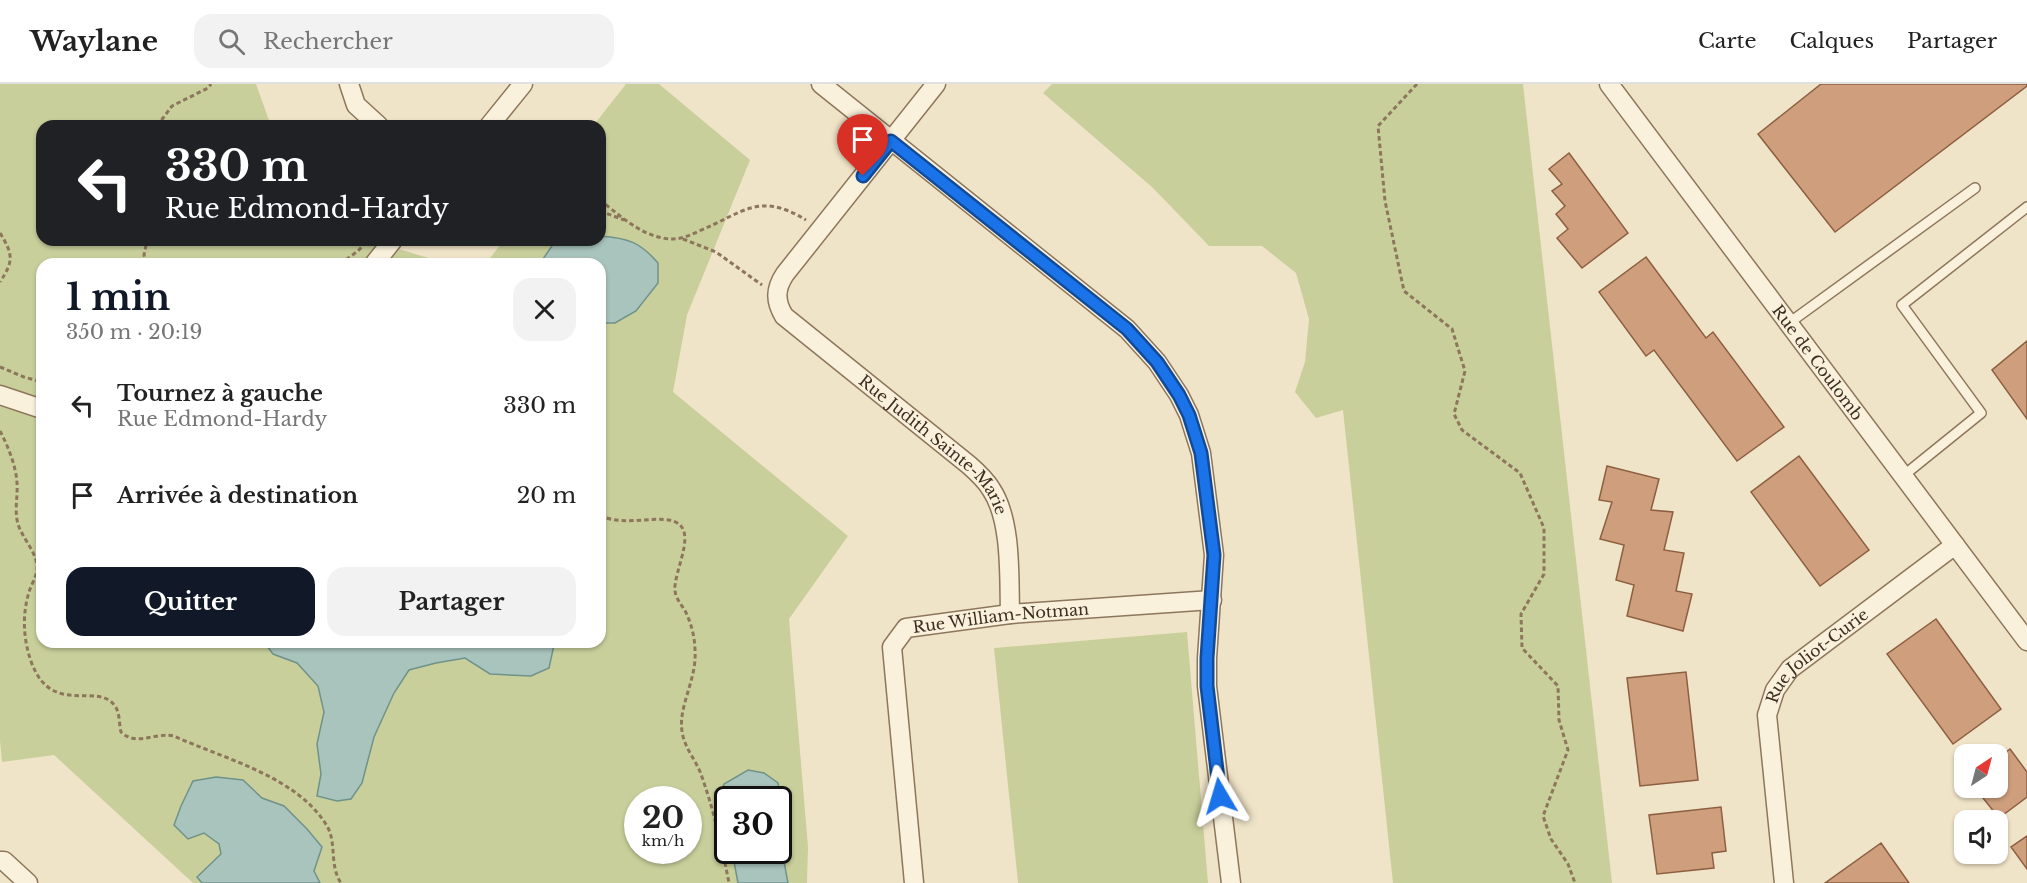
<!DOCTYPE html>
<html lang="fr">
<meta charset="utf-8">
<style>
:root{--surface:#fff;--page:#f2f2f2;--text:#222;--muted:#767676;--line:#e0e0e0;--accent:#111827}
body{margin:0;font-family:"Libre Baskerville",serif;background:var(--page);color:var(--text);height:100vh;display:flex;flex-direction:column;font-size:22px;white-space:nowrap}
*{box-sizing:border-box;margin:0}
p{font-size:20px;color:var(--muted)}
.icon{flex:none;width:33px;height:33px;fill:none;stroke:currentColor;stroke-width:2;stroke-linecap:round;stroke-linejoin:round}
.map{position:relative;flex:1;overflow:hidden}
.drawer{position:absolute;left:36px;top:174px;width:570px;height:390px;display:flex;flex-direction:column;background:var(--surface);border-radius:18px;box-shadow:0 2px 4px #0004}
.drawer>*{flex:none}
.banner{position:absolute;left:36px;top:36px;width:570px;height:126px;border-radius:18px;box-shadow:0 2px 4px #0004;background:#202124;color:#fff;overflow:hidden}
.needle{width:39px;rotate:36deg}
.tools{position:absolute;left:1954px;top:660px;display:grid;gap:12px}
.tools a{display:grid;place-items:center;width:54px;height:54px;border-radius:12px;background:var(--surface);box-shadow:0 2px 4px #0004;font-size:30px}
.speed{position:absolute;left:624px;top:702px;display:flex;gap:12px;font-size:30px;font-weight:700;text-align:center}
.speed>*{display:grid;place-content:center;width:78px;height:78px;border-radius:50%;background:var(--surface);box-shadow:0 2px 4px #0004;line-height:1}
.speed small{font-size:15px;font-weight:400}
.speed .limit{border:3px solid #111;border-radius:9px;background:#fff;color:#111}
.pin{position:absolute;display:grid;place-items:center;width:51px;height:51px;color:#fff;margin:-62px -26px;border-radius:50% 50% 50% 0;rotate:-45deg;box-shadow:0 0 6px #0007}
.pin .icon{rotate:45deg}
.me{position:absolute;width:66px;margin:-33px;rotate:353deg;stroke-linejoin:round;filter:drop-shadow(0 0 4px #0008)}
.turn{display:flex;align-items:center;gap:21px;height:126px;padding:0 30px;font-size:27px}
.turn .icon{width:78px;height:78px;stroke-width:2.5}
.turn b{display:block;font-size:42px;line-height:51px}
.round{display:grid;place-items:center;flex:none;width:63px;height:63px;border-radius:18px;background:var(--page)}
.summary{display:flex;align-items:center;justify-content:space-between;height:102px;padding:0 30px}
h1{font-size:36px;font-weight:700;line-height:45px;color:var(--accent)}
.primary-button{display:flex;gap:12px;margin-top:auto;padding:12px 30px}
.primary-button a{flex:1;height:69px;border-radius:18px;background:var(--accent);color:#fff;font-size:24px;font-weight:700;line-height:69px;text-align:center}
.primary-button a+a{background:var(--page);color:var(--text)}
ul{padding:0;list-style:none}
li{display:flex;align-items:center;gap:18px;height:90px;padding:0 30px}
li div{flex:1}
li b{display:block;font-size:22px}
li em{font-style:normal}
header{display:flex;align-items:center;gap:36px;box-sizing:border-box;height:84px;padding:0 30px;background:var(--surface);border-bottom:2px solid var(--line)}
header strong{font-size:28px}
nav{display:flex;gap:33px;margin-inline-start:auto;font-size:21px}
.search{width:420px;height:54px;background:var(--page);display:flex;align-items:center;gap:15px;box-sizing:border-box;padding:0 21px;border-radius:18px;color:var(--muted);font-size:22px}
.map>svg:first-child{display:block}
</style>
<header>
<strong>Waylane</strong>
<div class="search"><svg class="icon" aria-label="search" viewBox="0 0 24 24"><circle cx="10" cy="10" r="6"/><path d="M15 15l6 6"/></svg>Rechercher</div>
<nav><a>Carte</a><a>Calques</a><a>Partager</a></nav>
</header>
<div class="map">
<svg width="2027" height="799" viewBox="0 0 2027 799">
<rect width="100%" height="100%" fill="#f0e4c8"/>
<path fill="#c9cf9b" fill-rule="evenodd" d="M 0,0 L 256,0 L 271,42 L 42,42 L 42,156 L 381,156 L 389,162 L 448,180 L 42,180 L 42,558 L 600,558 L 600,180 L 472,180 L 487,178 L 504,156 L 600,156 L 600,42 L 593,42 L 626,0 L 659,0 L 750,76 L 687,231 L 673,308 L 848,452 L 789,535 L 808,763 L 807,799 L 193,799 L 54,671 L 2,678 L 0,657 ZM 638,716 L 688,716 L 688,766 L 638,766 ZM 728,716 L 778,716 L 778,766 L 728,766 Z
M 1052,0 L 1523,0 L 1612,799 L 1393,799 L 1343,326 L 1316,334 L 1295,308 L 1305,278 L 1309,235 L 1296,189 L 1262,162 L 1209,162 L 1153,104 L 1043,9 Z
M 1187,548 L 1208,799 L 1018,799 L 994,564 Z"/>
<path fill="#a9c4bc" stroke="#6f938a" stroke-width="1.5" d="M 600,152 C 628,154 640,158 658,179 L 658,199 L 636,227 L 615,239 L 600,239 L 600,180 L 535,180 L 543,175 L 556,156 L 600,156 Z
M 264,558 L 553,558 L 554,561 L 549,584 L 531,592 L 490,590 L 465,574 L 436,579 L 409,586 L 394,609 L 374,653 L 362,699 L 351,715 L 337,717 L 317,712 L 321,690 L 317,660 L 324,628 L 318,602 L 297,579 L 273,570 Z
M 748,686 L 764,689 L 778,699 L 781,717 L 780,756 L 788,799 L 738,799 L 732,767 L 778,766 L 778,716 L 728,716 L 727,753 L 716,721 L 724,700 Z
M 216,693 L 243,696 L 262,714 L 284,722 L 307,745 L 322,763 L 314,787 L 320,799 L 202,799 L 197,793 L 221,770 L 219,760 L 204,749 L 188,755 L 174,741 L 181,722 L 193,697 Z"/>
<path fill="#cf9f7d" stroke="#8d5f41" stroke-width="1.5" d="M 1821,0 L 2027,0 L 2027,2 L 1835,148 L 1758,50 Z
M 1569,69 L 1628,149 L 1582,184 L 1557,154 L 1568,145 L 1556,130 L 1565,122 L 1552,107 L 1562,100 L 1549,85 Z
M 1646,173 L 1706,254 L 1713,248 L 1784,343 L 1737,377 L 1654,266 L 1646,272 L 1599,208 Z
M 2027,257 L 2027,335 L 1992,286 Z
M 1799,372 L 1869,466 L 1820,502 L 1751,408 Z
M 1607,382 L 1659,395 L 1651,426 L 1673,428 L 1664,466 L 1684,469 L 1676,507 L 1692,510 L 1683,547 L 1627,532 L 1634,501 L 1616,496 L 1624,461 L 1600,455 L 1612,418 L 1599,416 Z
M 1936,535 L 2001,625 L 1953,660 L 1887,570 Z
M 1686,588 L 1698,696 L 1640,702 L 1627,594 Z
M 2010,665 L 2027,688 L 2027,713 L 1999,734 L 1975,704 L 1998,704 L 1998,674 Z
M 1721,723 L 1726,767 L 1712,769 L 1714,784 L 1657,790 L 1649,731 Z
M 2027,752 L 2027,785 L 2011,763 Z
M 1881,759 L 1909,799 L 1825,799 Z"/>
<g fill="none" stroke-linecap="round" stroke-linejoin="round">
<defs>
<path id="service" d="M 1789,239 L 1975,104
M 1903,392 L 1981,329 L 1902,221 L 2027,123"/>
<g id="minor">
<path d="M 349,0 L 356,21 L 379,42"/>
<path d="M 821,0 L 1127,245 L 1157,278 L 1179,311 L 1189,331 L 1201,369 L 1214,471 L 1207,574 L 1207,602 L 1231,799"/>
<path id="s1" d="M 936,0 L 785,190 C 775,205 775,217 784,232 L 969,381 C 977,388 985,395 991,405 C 1012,436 1009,493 1010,530"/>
<path id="s2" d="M 1609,0 L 2027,557"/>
<path d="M 489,42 L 523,0"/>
<path d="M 374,180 L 393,156"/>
<path d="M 0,311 L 42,325"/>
<path d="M 0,777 L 4,777 L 28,799"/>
<path id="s3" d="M 914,799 L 892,563 L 906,544 L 1010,530 L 1212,516"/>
<path id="s4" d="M 1784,799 L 1767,631 L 1775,606 L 1790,585 L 1955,461"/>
</g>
</defs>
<use href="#service" stroke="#8d765c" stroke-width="12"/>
<use href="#minor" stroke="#8d765c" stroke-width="21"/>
<path stroke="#8d765c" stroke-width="3" stroke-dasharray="4.5 3" stroke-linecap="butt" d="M 1417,0 L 1378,42 L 1385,117 L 1404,207 L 1452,245 L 1465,287 L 1454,330 L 1462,346 L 1520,389 L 1544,444 L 1544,490 L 1521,530 L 1522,564 L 1558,602 L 1559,636 L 1568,666 L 1543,732 L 1551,755 L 1568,780 L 1575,799
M 157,42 L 172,22 L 208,4 L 211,0
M 600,116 C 618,130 639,150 663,154 C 676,157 687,153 699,147 C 743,129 759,107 806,136
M 600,127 L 624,136
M 0,149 C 13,170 14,177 0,198
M 683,155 L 716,168 L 762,201
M 146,180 L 144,171 L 147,156
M 340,180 L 358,167 L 368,156
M 0,283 L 24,293 L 42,298
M 0,347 C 8,362 16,382 17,399 C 18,413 14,426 18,440 C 22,454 39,471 37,486 C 36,494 31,501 29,508 C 22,531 23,556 32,580 C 53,633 97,597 115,622 C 120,629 119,640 121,648 C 137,663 154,648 174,652 C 224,675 297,692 327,742 C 337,759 329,781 341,799
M 600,431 C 624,445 665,427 680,441 C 694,454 673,490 675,507 C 676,516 684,523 687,531 C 692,542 695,555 695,567 C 697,595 678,623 682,647 C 684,664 697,677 702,693 C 714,727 722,763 729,799"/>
<use href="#service" stroke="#faf1dc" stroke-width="9"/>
<use href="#minor" stroke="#faf1dc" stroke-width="18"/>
</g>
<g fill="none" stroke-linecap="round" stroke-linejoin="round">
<defs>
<path id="route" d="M 863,92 L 891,57 L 1127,245 L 1157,278 L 1179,311 L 1189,331 L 1201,369 L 1214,471 L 1207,574 L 1207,602 L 1220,712"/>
</defs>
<use href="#route" stroke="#114b97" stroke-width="15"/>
<use href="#route" stroke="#1a73e8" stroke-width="10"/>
</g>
<g text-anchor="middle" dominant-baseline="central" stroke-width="4.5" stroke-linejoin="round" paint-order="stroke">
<g font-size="16" fill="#3d2e20" stroke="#f7eed8">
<text stroke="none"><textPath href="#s2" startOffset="348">Rue de Coulomb</textPath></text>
<text stroke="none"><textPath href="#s1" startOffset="486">Rue Judith Sainte-Marie</textPath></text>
<text stroke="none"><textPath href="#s3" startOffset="356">Rue William-Notman</textPath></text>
<text stroke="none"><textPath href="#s4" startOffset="249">Rue Joliot-Curie</textPath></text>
</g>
</g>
</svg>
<div class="tools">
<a><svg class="needle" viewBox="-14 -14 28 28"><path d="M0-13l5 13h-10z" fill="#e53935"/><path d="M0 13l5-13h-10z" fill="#767676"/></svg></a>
<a><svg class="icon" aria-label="sound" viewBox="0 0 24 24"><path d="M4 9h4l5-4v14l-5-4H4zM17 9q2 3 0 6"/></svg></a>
</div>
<div class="speed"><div>20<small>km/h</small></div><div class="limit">30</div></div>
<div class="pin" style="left:863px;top:92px;background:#d93025"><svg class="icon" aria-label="arrive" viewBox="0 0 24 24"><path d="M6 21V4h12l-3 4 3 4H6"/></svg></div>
<svg class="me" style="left:1220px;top:712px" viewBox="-20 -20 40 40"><path d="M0-17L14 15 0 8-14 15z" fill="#1a73e8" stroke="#fff" stroke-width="4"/></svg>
<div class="banner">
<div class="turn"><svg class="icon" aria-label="left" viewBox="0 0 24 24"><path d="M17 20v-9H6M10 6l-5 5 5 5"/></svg><div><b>330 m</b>Rue Edmond-Hardy</div></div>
</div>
<section class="drawer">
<div class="summary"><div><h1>1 min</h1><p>350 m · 20:19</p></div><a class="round"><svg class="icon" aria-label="close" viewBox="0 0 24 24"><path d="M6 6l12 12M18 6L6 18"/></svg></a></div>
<ul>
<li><svg class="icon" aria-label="left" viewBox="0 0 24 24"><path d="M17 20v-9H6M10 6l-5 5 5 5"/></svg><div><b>Tournez à gauche</b><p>Rue Edmond-Hardy</p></div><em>330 m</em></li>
<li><svg class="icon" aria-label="arrive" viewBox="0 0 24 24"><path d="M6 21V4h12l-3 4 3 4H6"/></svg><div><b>Arrivée à destination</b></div><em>20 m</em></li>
</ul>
<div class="primary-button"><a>Quitter</a><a>Partager</a></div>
</section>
</div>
